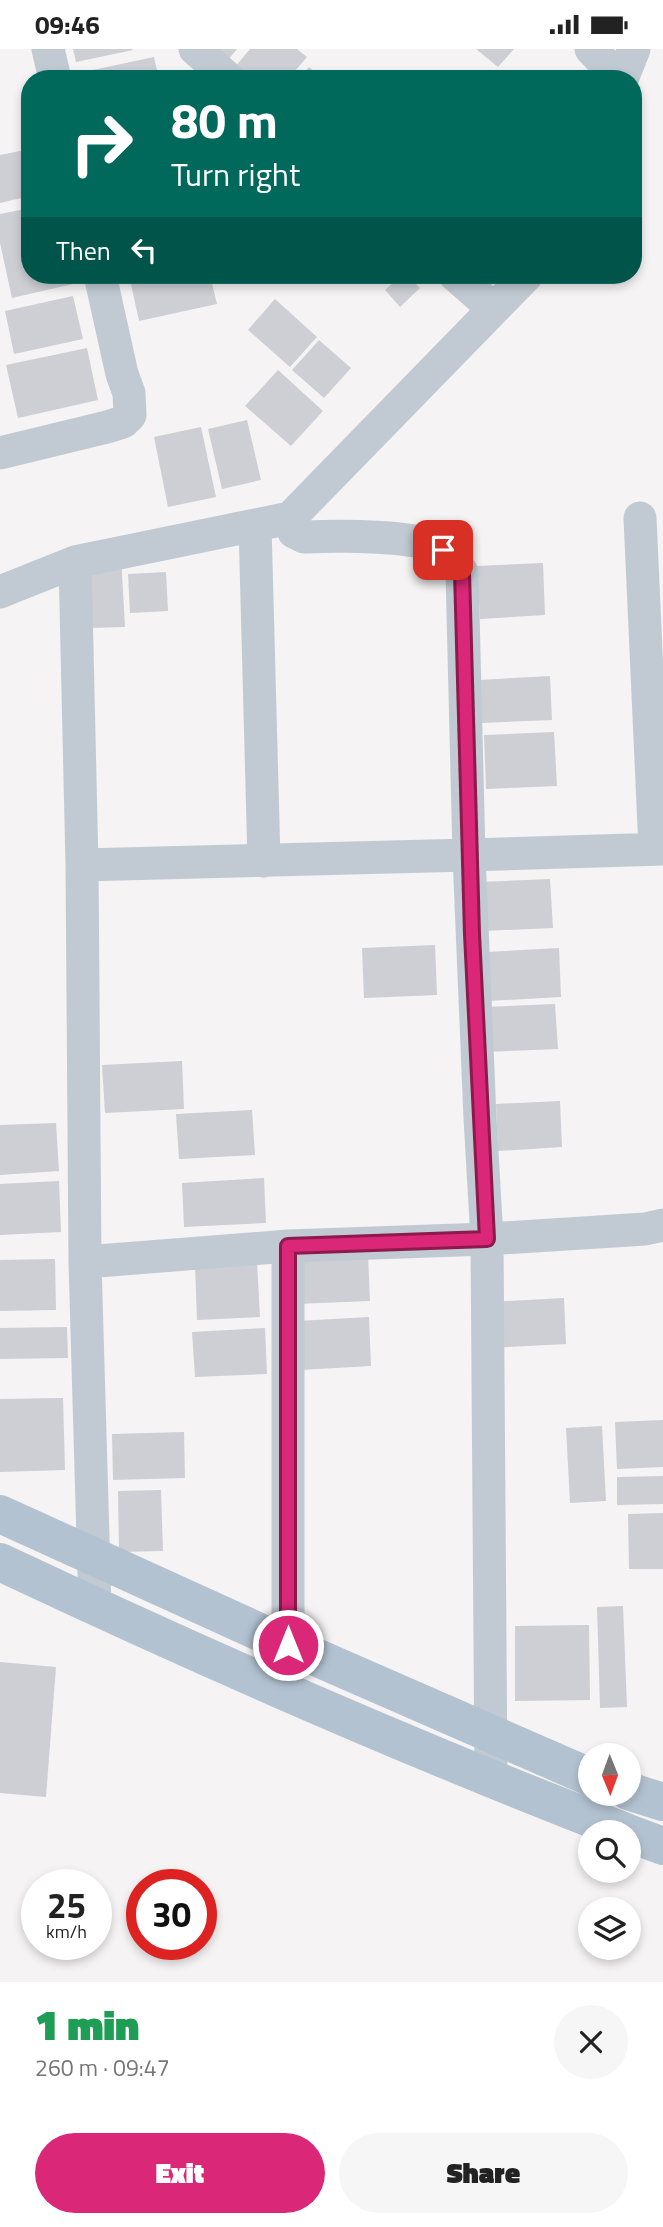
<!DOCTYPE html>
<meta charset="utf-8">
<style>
:root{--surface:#fff;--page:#f6f6f6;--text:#222;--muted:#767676;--accent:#db2777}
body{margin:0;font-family:"Titillium Web",sans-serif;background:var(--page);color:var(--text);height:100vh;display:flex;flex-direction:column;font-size:26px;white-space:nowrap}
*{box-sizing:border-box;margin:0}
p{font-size:23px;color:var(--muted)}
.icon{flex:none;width:38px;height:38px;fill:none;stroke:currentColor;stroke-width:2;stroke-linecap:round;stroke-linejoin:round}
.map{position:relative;height:1933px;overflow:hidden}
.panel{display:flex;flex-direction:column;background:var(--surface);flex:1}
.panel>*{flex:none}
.banner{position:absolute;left:21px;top:21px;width:621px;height:214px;border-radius:28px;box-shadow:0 4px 10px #0003;background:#00695c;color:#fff;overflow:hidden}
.needle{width:46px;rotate:179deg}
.controls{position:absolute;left:578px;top:1694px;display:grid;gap:14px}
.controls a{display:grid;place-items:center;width:63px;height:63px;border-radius:50%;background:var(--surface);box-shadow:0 4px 10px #0003;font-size:35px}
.speed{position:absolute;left:21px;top:1820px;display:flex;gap:14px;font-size:35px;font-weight:700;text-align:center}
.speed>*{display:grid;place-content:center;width:91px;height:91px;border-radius:50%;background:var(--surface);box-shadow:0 4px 10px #0003;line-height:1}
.speed small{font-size:18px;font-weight:400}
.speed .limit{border:10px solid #d22;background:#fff;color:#111}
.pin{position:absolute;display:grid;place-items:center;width:60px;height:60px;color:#fff;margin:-30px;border-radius:14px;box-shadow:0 4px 10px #0006}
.me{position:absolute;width:77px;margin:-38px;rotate:0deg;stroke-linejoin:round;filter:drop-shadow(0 0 5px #0008)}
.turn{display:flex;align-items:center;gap:24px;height:147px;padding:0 35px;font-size:32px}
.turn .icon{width:91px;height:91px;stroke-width:2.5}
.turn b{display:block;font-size:49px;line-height:60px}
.then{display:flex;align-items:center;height:66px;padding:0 35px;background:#0003;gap:14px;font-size:26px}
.round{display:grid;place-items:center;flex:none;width:74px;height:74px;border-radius:37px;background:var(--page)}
.overview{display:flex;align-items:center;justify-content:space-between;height:119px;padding:0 35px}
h1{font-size:42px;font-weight:800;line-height:52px;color:#1e9e55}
.primary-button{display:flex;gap:14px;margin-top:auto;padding:14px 35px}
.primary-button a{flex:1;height:80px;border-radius:42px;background:var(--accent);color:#fff;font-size:28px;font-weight:800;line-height:80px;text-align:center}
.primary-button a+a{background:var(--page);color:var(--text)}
.status{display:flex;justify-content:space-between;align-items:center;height:49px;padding:0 35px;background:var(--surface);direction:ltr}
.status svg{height:19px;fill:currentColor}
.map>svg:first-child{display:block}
</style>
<div class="status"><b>09:46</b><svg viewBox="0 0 49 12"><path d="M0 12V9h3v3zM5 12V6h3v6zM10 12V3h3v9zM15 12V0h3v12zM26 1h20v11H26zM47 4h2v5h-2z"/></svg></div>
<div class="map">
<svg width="663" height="1933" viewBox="0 0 663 1933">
<rect width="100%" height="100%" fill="#f5f3f3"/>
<path fill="#cdcfd5" d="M 73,0 L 132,0 L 133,1 L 76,13 Z
M 213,0 L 237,0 L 227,12 Z
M 250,0 L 297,0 L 307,8 L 288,30 L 250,30 L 235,18 Z
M 476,0 L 514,0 L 498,18 Z
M 154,8 L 159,30 L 75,30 L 74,25 Z
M 309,18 L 323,30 L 300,30 Z
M 30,100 L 30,147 L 0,154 L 0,106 Z
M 30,159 L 30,226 L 71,226 L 73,235 L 12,249 L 0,194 L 0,165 Z
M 129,226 L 210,226 L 217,255 L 139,272 Z
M 402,226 L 407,226 L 420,239 L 400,258 L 385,241 Z
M 73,247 L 83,290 L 14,305 L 5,262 Z
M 275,250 L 317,288 L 290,318 L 248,281 Z
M 319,291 L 351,319 L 324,349 L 292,321 Z
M 87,299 L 98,351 L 18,369 L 6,316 Z
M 278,321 L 323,362 L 291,397 L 245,357 Z
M 247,371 L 261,431 L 222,440 L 208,380 Z
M 201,378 L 216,448 L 168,458 L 154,388 Z
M 121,507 L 125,578 L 89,579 L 86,510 Z
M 543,514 L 545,566 L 480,570 L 477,517 Z
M 166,523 L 168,562 L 130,564 L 128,525 Z
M 550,627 L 552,671 L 481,674 L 478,631 Z
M 554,683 L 557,737 L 486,740 L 484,686 Z
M 550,830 L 553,879 L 482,882 L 480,833 Z
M 435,896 L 437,946 L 364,949 L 362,899 Z
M 559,899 L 561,948 L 488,952 L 485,903 Z
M 555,955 L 558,1000 L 485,1003 L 483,958 Z
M 182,1012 L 184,1060 L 105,1064 L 102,1016 Z
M 560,1052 L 562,1098 L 498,1102 L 496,1055 Z
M 252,1061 L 255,1106 L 179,1110 L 176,1065 Z
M 56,1074 L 59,1122 L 0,1126 L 0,1076 Z
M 264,1129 L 266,1174 L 184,1178 L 182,1134 Z
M 59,1132 L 61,1183 L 0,1186 L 0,1135 Z
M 368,1205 L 370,1252 L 296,1255 L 294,1208 Z
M 55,1210 L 56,1261 L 0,1262 L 0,1211 Z
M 257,1213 L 260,1268 L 197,1271 L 195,1216 Z
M 564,1249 L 566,1295 L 489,1299 L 487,1253 Z
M 369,1268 L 371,1317 L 300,1321 L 298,1272 Z
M 67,1278 L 68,1309 L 0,1310 L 0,1279 Z
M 265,1279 L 267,1325 L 195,1328 L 192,1283 Z
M 63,1349 L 65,1421 L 0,1423 L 0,1350 Z
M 663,1371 L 663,1418 L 617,1420 L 615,1373 Z
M 602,1377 L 606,1452 L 570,1454 L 566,1379 Z
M 184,1383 L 185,1429 L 113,1431 L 112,1385 Z
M 663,1427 L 663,1455 L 617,1456 L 617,1428 Z
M 161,1441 L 163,1502 L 119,1503 L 118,1442 Z
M 663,1464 L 663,1520 L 629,1520 L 628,1465 Z
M 623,1557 L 627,1658 L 600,1659 L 597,1558 Z
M 589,1576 L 590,1651 L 515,1652 L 515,1577 Z
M 0,1613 L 56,1618 L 46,1748 L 0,1744 Z"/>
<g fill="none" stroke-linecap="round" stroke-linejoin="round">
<path stroke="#c1cad2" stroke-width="33" d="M 48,0 L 55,30
M 195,0 L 229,30
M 591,0 L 620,30
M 622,30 L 634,0
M 455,226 L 494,260
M 0,404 L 107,378 L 123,373 L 130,366 L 129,344 L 122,325 L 100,226
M 290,469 L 294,483 L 304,488 C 334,487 422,485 444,502 C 451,507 456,517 462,523 L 469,806 L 663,800
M 640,469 L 655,800
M 255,476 L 264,812
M 75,513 L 290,469 L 527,226
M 0,543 L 75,513 L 82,816 L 85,1213 L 95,1558
M 82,816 L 469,806 L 480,1069 L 487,1190 L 491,1731
M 288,1197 L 288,1596
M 85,1213 L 288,1197 L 487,1190 L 645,1180 L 663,1176"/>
<path stroke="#b3c2d1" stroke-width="38" d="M 0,1465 L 288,1596 L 590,1728
M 0,1513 C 206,1610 413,1701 626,1783
M 628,1742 L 663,1753
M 628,1784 L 663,1797"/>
</g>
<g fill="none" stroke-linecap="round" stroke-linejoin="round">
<defs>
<path id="route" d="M 288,1596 L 288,1197 L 487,1190 L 472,885 L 462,523 L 443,501"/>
</defs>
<use href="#route" stroke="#8e194d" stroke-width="18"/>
<use href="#route" stroke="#db2777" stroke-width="12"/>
</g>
</svg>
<div class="controls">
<a><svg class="needle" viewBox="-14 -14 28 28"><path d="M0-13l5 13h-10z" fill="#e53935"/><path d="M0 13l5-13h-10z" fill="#767676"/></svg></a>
<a><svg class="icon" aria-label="search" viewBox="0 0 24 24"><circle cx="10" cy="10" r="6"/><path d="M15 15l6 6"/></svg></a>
<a><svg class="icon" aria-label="layers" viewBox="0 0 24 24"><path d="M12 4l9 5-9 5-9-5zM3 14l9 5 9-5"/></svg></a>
</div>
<div class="speed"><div>25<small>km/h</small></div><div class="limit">30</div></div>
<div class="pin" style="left:443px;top:501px;background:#d93025"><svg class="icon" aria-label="arrive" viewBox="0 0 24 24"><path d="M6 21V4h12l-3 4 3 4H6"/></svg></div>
<svg class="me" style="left:288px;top:1596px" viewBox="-20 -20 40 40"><circle r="17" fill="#db2777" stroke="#fff" stroke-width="3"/><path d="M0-11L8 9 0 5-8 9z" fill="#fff"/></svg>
<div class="banner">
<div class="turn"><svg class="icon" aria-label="right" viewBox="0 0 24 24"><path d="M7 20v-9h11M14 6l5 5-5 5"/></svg><div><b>80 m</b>Turn right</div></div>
<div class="then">Then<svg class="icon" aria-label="left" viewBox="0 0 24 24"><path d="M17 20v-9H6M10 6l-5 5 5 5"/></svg></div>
</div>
</div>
<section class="panel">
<div class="overview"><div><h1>1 min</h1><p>260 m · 09:47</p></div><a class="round"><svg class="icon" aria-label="close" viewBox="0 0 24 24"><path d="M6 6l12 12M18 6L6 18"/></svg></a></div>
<div class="primary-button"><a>Exit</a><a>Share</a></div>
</section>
